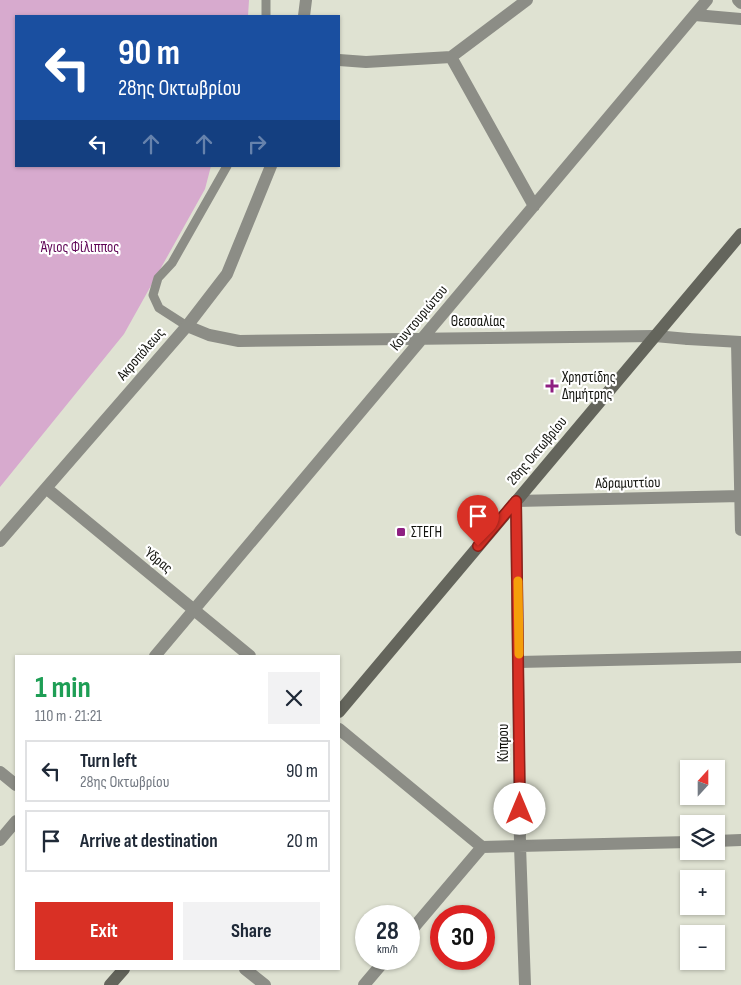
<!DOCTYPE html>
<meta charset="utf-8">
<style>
:root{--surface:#fff;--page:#f2f2f3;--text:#1f2937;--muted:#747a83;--line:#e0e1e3;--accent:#d93025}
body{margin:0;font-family:"Sofia Sans Condensed",sans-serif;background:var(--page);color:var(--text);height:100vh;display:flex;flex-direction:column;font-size:19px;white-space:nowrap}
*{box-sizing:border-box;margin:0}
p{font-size:16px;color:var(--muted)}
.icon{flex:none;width:28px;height:28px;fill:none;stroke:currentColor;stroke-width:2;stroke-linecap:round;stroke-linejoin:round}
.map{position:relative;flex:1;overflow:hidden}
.panel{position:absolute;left:15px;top:655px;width:325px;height:315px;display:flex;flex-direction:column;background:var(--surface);border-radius:0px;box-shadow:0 1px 4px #0004}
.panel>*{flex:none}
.banner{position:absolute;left:15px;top:15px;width:325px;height:152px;border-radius:0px;box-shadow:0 1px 4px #0004;background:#1a4fa0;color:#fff;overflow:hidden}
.needle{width:32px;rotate:21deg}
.tools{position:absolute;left:680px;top:760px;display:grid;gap:10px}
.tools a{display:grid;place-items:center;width:45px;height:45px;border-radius:0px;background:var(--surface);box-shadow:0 1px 4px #0004;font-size:25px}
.speed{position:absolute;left:355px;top:905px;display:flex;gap:10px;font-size:25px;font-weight:700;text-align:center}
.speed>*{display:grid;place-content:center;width:65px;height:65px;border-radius:50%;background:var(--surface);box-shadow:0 1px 4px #0004;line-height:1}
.speed small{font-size:12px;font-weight:400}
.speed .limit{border:8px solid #d22;background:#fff;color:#111}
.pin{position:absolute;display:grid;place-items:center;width:42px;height:42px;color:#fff;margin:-51px -21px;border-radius:50% 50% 50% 0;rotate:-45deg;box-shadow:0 0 5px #0007}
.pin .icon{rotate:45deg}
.me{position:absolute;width:55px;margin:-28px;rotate:0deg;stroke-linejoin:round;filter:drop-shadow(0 0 4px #0008)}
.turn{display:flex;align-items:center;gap:18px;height:105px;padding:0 20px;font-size:22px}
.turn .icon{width:65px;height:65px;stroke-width:2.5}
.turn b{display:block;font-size:35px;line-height:42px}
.lanes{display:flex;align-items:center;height:48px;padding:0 20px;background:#0003;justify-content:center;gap:25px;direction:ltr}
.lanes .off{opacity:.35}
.round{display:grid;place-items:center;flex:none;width:52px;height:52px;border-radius:0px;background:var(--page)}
.summary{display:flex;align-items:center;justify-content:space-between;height:85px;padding:0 20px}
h1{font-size:30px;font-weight:700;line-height:38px;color:#1e9e55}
.action{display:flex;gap:10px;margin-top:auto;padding:10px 20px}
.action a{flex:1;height:58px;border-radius:0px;background:var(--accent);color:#fff;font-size:20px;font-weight:700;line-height:58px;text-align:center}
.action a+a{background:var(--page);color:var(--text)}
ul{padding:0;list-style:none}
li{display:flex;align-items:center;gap:15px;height:62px;margin:0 10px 8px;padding:0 10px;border:2px solid var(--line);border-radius:0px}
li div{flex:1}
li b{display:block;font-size:19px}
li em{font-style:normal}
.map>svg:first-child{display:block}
</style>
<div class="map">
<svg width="741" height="985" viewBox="0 0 741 985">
<rect width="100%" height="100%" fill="#dfe2d2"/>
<path fill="#d7aace" d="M 0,0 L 249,0 L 248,16 L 16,16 L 16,166 L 211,166 L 205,189 L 124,334 L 0,487 Z"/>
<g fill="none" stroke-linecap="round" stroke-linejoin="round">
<path stroke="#8c8d86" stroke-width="9" d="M 266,16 L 266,0
M 187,326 L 159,308 L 153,295 L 158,278 L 172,263 L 227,166"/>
<path stroke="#8c8d86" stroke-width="12" d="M 655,336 L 688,339"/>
<path stroke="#8c8d86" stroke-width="12" d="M 738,0 L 741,3
M 695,15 L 741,19
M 304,16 L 306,0
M 451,57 L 534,206
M 339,60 L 366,62 L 451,57 L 527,0
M 187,326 L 209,335 L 239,341 L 655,336
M 688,339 L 741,342
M 737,342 L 741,530
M 46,488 L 250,656
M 0,541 L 187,326 L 227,274 L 271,166
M 155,656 L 707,0
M 519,662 L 741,657
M 339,729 L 482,847 L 689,842
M 0,772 L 16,785
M 0,840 L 16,821
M 716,841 L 741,840
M 409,933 L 482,847
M 245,969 L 265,985
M 364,985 L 386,959
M 525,985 L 520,846 L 516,501 L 741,496"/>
<path stroke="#64655c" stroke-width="12" d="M 339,712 L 741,234
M 110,985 L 124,969"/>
</g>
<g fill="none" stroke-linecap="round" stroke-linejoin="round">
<defs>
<path id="route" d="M 478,546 L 516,501 L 520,809"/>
</defs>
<use href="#route" stroke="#8d1f18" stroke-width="12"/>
<use href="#route" stroke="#d93025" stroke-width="9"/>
<path stroke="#f59e0b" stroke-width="9" d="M 518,581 L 519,654"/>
</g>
<g fill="#8e1f81" stroke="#fff" stroke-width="2">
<path d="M549.5 378.5h5v5h5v5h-5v5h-5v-5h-5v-5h5z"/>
<rect x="396" y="527" width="10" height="10" rx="2.5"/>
</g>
<g text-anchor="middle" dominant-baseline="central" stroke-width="4.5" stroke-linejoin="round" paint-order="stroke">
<g font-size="15" fill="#600757" stroke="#fff">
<text x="80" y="247">Άγιος Φίλιππος</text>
</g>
<g font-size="15" fill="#12130e" stroke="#fff">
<text transform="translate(419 318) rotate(-50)">Κουντουριώτου</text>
<text x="478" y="321">Θεσσαλίας</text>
<text transform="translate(141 354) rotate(-49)">Ακροπόλεως</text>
<text transform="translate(537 451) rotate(-50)">28ης Οκτωβρίου</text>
<text transform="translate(628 483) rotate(-1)">Αδραμυττίου</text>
<text transform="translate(158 560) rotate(39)">Ύδρας</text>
<text transform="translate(503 743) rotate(-90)">Κύπρου</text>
</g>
<g font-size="15" fill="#12130e" stroke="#fff" text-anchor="start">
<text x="562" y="377">Χρηστίδης<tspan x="562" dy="17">Δημήτρης</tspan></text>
<text x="411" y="532">ΣΤΕΓΗ</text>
</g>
</g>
</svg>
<div class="tools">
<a><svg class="needle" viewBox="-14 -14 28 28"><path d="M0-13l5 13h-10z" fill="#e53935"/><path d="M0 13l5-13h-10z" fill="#747a83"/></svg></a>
<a><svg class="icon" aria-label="layers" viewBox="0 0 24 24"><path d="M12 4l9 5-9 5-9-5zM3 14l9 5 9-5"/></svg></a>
<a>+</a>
<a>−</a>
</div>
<div class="speed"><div>28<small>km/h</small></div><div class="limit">30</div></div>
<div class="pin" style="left:478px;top:546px;background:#d93025"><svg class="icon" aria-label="arrive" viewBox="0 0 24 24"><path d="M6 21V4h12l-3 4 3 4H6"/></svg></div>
<svg class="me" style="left:520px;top:809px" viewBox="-20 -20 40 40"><circle r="19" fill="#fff"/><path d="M0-13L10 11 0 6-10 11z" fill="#d93025"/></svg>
<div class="banner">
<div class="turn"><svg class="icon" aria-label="left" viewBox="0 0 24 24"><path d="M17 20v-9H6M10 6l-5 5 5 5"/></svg><div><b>90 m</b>28ης Οκτωβρίου</div></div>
<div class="lanes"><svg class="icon" aria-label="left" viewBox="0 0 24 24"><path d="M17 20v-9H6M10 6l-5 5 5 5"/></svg><svg class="icon off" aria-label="ahead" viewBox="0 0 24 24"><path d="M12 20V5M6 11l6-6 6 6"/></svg><svg class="icon off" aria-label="ahead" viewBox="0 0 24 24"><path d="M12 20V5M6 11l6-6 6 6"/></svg><svg class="icon off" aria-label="right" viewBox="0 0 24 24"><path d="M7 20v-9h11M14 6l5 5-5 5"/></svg></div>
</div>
<section class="panel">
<div class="summary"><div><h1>1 min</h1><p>110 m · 21:21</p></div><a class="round"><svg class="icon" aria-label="close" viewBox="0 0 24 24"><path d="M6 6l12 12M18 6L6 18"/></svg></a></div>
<ul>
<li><svg class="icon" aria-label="left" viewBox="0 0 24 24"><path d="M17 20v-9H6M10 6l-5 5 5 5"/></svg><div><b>Turn left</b><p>28ης Οκτωβρίου</p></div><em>90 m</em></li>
<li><svg class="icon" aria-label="arrive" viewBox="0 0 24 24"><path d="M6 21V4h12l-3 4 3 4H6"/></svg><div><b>Arrive at destination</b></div><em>20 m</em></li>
</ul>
<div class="action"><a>Exit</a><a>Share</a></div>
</section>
</div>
